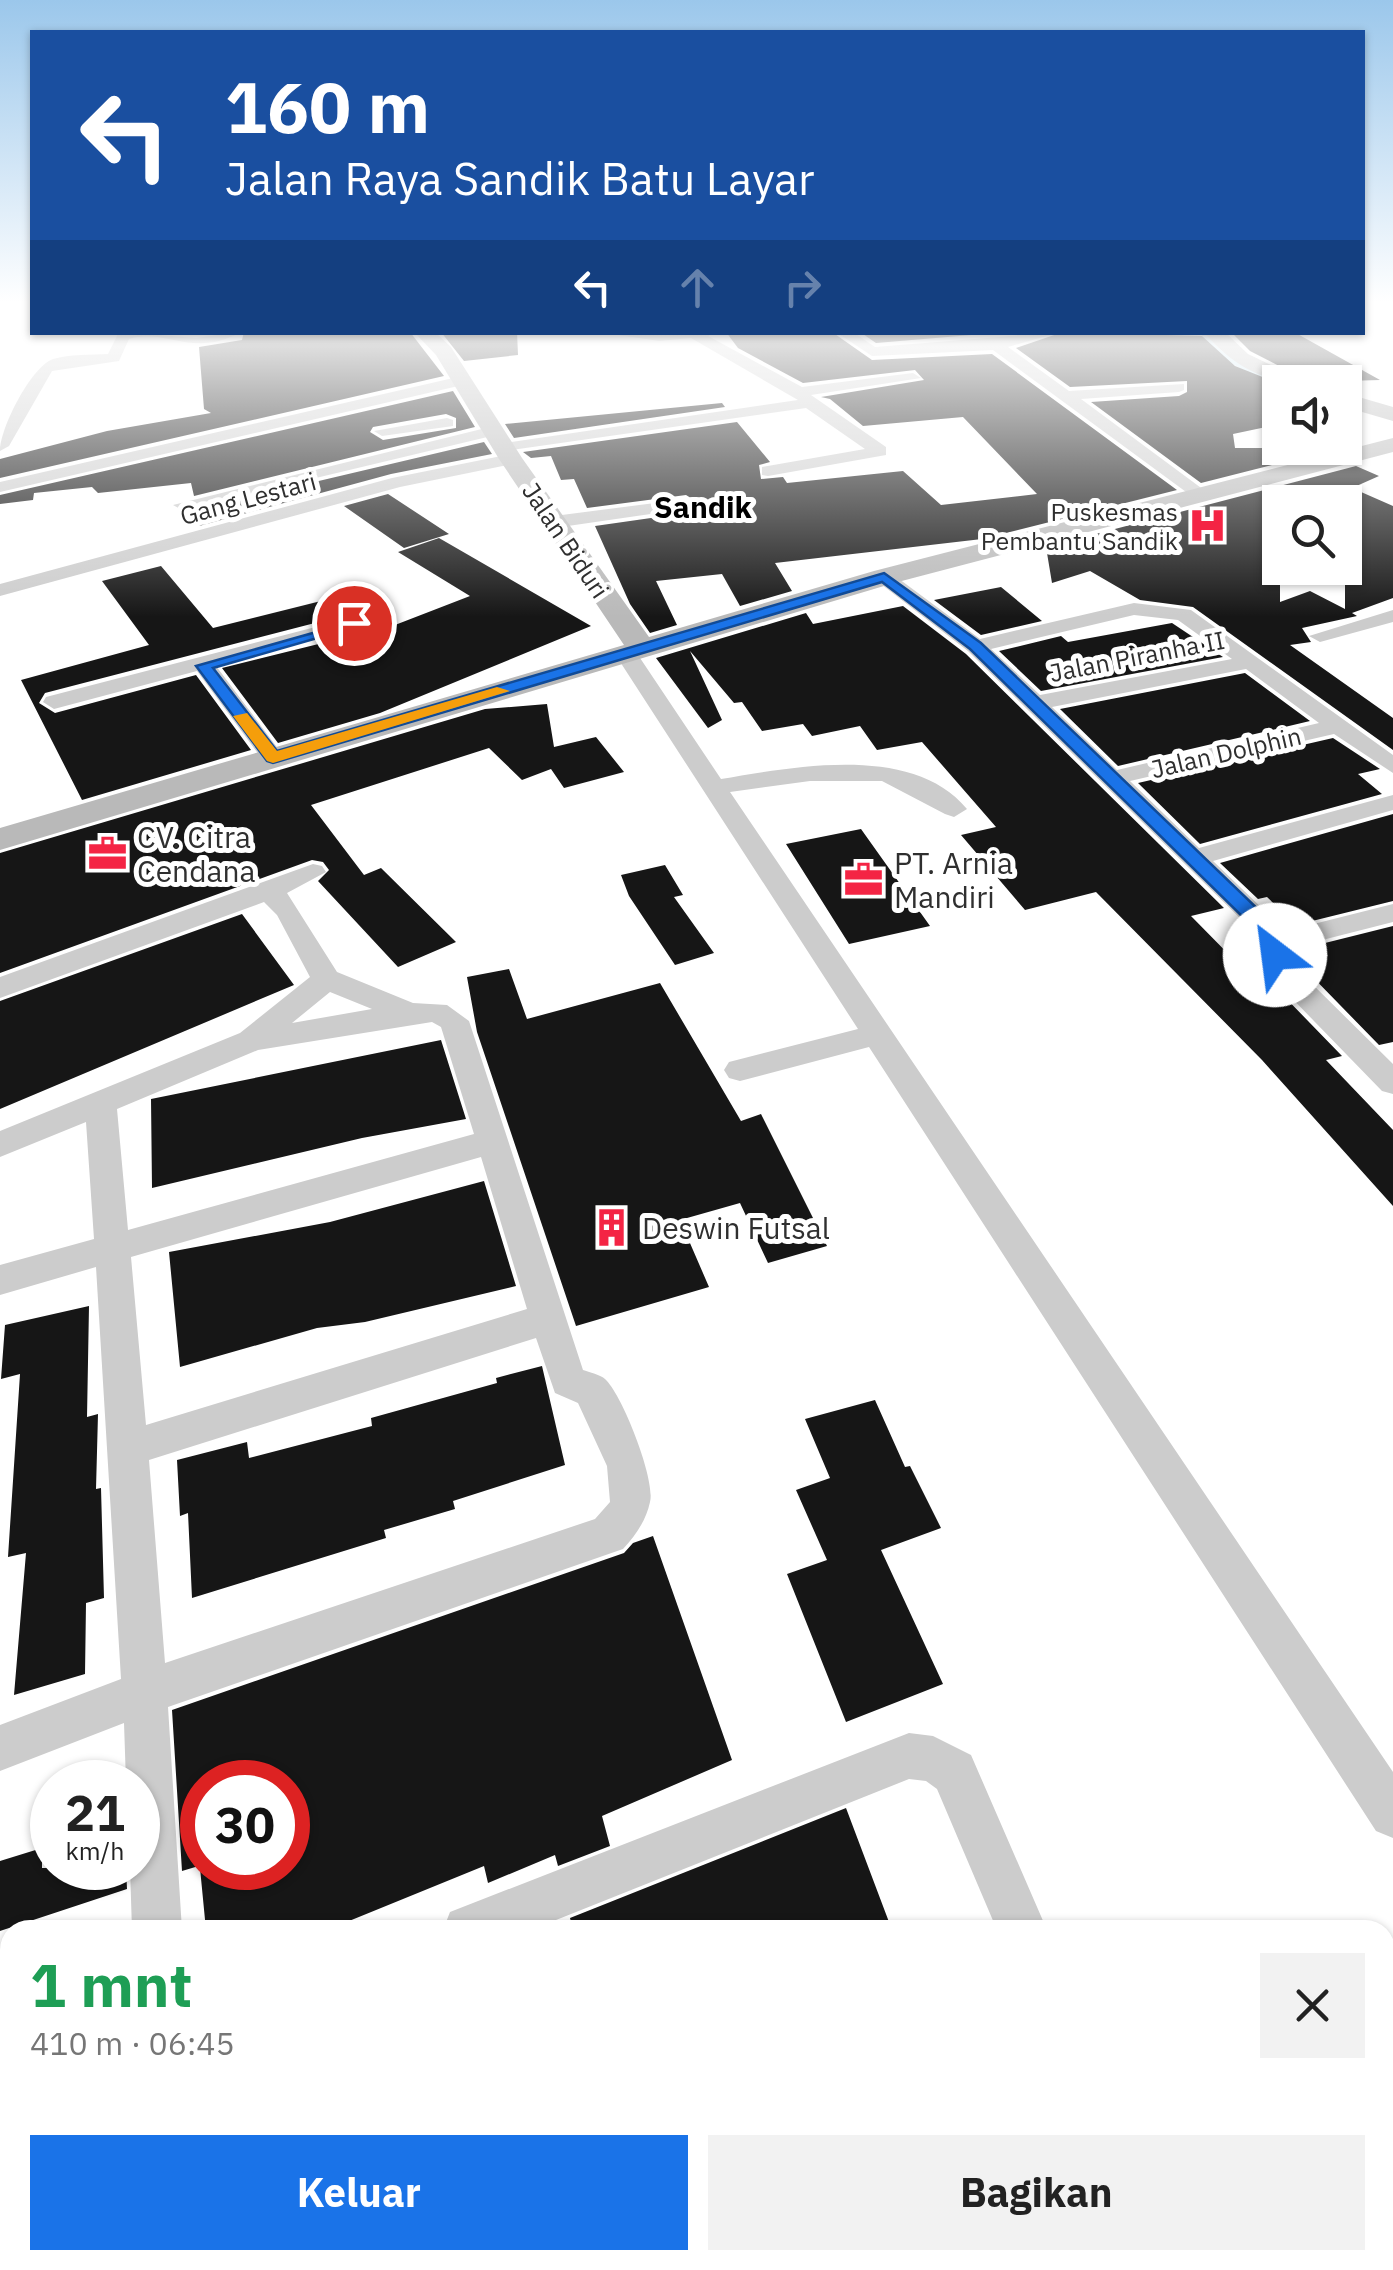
<!DOCTYPE html>
<html lang="id">
<meta charset="utf-8">
<style>
:root{--surface:#fff;--page:#f2f2f2;--text:#222;--muted:#767676;--accent:#1a73e8}
body{margin:0;font-family:"IBM Plex Sans",sans-serif;background:var(--page);color:var(--text);height:100vh;display:flex;flex-direction:column;font-size:38px;white-space:nowrap}
*{box-sizing:border-box;margin:0}
p{font-size:32px;color:var(--muted)}
.icon{flex:none;width:55px;height:55px;fill:none;stroke:currentColor;stroke-width:2;stroke-linecap:round;stroke-linejoin:round}
.map{position:relative;flex:1;overflow:hidden}
.details{position:absolute;left:0px;top:1920px;width:1395px;height:350px;display:flex;flex-direction:column;background:var(--surface);border-radius:30px 30px 0 0;box-shadow:0 2px 8px #0004}
.details>*{flex:none}
.top-card{position:absolute;left:30px;top:30px;width:1335px;height:305px;border-radius:0px;box-shadow:0 2px 8px #0004;background:#1a4fa0;color:#fff;overflow:hidden}
.tools{position:absolute;left:1262px;top:365px;display:grid;gap:20px}
.tools a{display:grid;place-items:center;width:100px;height:100px;border-radius:0px;background:var(--surface);box-shadow:0 2px 8px #0004;font-size:50px}
.speed{position:absolute;left:30px;top:1760px;display:flex;gap:20px;font-size:50px;font-weight:700;text-align:center}
.speed>*{display:grid;place-content:center;width:130px;height:130px;border-radius:50%;background:var(--surface);box-shadow:0 2px 8px #0004;line-height:1}
.speed small{font-size:25px;font-weight:400}
.speed .limit{border:15px solid #d22;background:#fff;color:#111}
.pin{position:absolute;display:grid;place-items:center;width:85px;height:85px;color:#fff;margin:-42px;border:5px solid #fff;border-radius:50%;box-shadow:0 2px 10px #0007}
.me{position:absolute;width:110px;margin:-55px;rotate:330deg;stroke-linejoin:round;filter:drop-shadow(0 0 8px #0008)}
.turn{display:flex;align-items:center;gap:35px;height:210px;padding:0 30px;font-size:45px}
.turn .icon{width:130px;height:130px;stroke-width:2.5}
.turn b{display:block;font-size:70px;line-height:85px}
.lanes{display:flex;align-items:center;height:95px;padding:0 30px;background:#0003;justify-content:center;gap:50px;direction:ltr}
.lanes .off{opacity:.35}
.round{display:grid;place-items:center;flex:none;width:105px;height:105px;border-radius:0px;background:var(--page)}
.head{display:flex;align-items:center;justify-content:space-between;height:170px;padding:0 30px}
h1{font-size:60px;font-weight:700;line-height:75px;color:#1e9e55}
.action{display:flex;gap:20px;margin-top:auto;padding:20px 30px}
.action a{flex:1;height:115px;border-radius:0px;background:var(--accent);color:#fff;font-size:40px;font-weight:700;line-height:115px;text-align:center}
.action a+a{background:var(--page);color:var(--text)}
.map>svg:first-child{display:block}
</style>
<div class="map">
<svg width="1393" height="2270" viewBox="0 0 1393 2270">
<rect width="100%" height="100%" fill="#fff"/>
<g fill="none" stroke-linecap="round" stroke-linejoin="round">
<path fill="#c7e3ef" fill-rule="evenodd" d="M 597,332 L 619,332 L 649,337 L 646,339 Z
M 1200,332 L 1205,332 C 1226,364 1259,368 1291,382 C 1270,383 1231,367 1215,352 C 1209,346 1204,340 1200,332 Z"/>
</g>
<path fill="#161616" fill-rule="evenodd" d="M 244,332 L 410,332 L 444,376 L 0,478 L 0,459 L 107,431 L 211,413 L 204,409 L 199,347 L 242,340 Z
M 441,332 L 517,332 L 518,355 L 464,361 Z
M 726,332 L 832,332 L 872,360 L 992,354 L 1177,490 L 982,539 L 775,563 L 792,591 L 740,606 L 722,574 L 656,581 L 677,625 L 650,633 L 630,604 L 595,526 L 693,512 L 699,503 L 686,495 L 587,508 L 574,479 L 561,480 L 551,456 L 531,458 L 523,452 L 737,422 L 770,462 L 759,465 L 761,479 L 783,477 L 787,483 L 903,471 L 941,505 L 1037,494 L 963,417 L 863,426 L 830,399 L 821,397 L 924,380 L 915,370 L 803,383 L 738,348 Z
M 860,332 L 1007,332 L 876,343 Z
M 1063,332 L 1202,336 L 1235,366 L 1280,384 L 1280,424 L 1233,434 L 1235,448 L 1313,448 L 1323,452 L 1201,483 L 1091,402 L 1179,396 L 1187,392 L 1187,381 L 1070,387 L 1016,348 Z
M 1294,332 L 1380,380 L 1310,382 L 1250,351 L 1233,334 Z
M 453,391 L 475,427 L 194,496 L 191,483 L 98,493 L 92,487 L 34,493 L 33,500 L 0,504 L 0,495 ZM 446,414 L 456,418 L 456,428 L 383,440 L 370,432 L 373,427 Z
M 722,403 L 725,407 L 514,438 L 505,424 Z
M 484,442 L 492,454 L 391,474 L 199,526 L 196,510 Z
M 1356,466 L 1379,476 L 1352,488 L 1393,506 L 1393,598 L 1352,613 L 1357,616 L 1302,628 L 1311,642 L 1290,645 L 1393,718 L 1393,750 L 1193,607 L 1140,600 L 1090,571 L 1052,583 L 1046,547 ZM 1280,502 L 1345,502 L 1345,609 L 1310,591 L 1280,602 Z
M 388,494 L 449,534 L 404,548 L 344,506 Z
M 439,538 L 591,626 L 380,713 L 278,743 L 222,668 L 395,625 L 470,596 L 398,552 Z
M 161,566 L 213,628 L 325,600 L 342,616 L 45,693 L 39,703 L 55,713 L 196,675 L 251,750 L 82,800 L 21,680 L 149,645 L 102,581 Z
M 1001,587 L 1042,621 L 981,635 L 934,600 Z
M 903,606 L 966,654 L 1224,908 L 1191,916 L 1250,976 L 1267,971 L 1276,988 L 1342,1056 L 1326,1060 L 1393,1130 L 1393,1206 L 1262,1060 L 1096,892 L 1025,910 L 961,835 L 996,827 L 922,742 L 877,750 L 860,726 L 812,736 L 803,724 L 762,731 L 742,702 L 734,703 L 690,651 L 722,720 L 708,728 L 656,658 L 806,613 L 813,624 Z
M 1172,623 L 1223,657 L 1041,691 L 999,651 L 1061,636 L 1068,642 Z
M 1245,673 L 1310,721 L 1118,766 L 1060,709 Z
M 547,704 L 554,747 L 596,737 L 624,772 L 564,788 L 551,769 L 522,780 L 489,748 L 311,805 L 364,875 L 381,868 L 456,942 L 398,967 L 318,881 L 329,870 L 323,862 L 312,860 L 0,973 L 0,853 L 485,709 Z
M 1333,738 L 1380,769 L 1358,774 L 1382,794 L 1200,844 L 1138,783 Z
M 1393,814 L 1393,901 L 1296,925 L 1267,897 L 1258,899 L 1220,863 Z
M 861,829 L 930,926 L 849,944 L 786,844 Z
M 665,865 L 683,895 L 674,897 L 714,953 L 675,965 L 629,896 L 621,875 Z
M 242,914 L 294,985 L 0,1109 L 0,1001 Z
M 1393,926 L 1393,1042 L 1379,1045 L 1299,963 L 1328,956 L 1317,945 Z
M 509,969 L 527,1019 L 660,983 L 741,1121 L 761,1114 L 827,1246 L 768,1263 L 740,1203 L 680,1220 L 709,1287 L 576,1326 L 477,1032 L 467,977 Z
M 441,1040 L 466,1119 L 362,1138 L 152,1188 L 151,1099 Z
M 484,1181 L 516,1286 L 365,1322 L 317,1328 L 180,1367 L 169,1252 L 330,1222 Z
M 89,1306 L 87,1417 L 98,1414 L 96,1489 L 101,1488 L 104,1598 L 86,1603 L 85,1674 L 14,1695 L 26,1553 L 8,1557 L 20,1374 L 1,1379 L 5,1325 Z
M 542,1366 L 565,1465 L 453,1501 L 455,1509 L 384,1530 L 386,1538 L 192,1598 L 188,1513 L 180,1516 L 177,1460 L 247,1442 L 249,1458 L 372,1426 L 371,1418 L 497,1383 L 496,1378 Z
M 875,1400 L 905,1467 L 910,1466 L 941,1528 L 881,1550 L 943,1684 L 846,1722 L 787,1574 L 827,1560 L 796,1490 L 830,1478 L 805,1419 Z
M 653,1536 L 732,1760 L 602,1816 L 610,1846 L 558,1866 L 555,1855 L 488,1883 L 484,1866 L 327,1930 L 206,1930 L 200,1868 L 288,1868 L 288,1782 L 202,1782 L 202,1865 L 182,1871 L 172,1710 L 624,1553 L 633,1543 Z
M 846,1808 L 892,1930 L 573,1930 L 570,1918 Z
M 42,1848 L 42,1868 L 126,1868 L 127,1889 L 0,1931 L 0,1861 Z"/>
<g fill="none" stroke-linecap="round" stroke-linejoin="round">
<path fill="#ccc" fill-rule="evenodd" d="M 119,332 L 196,338 L 241,332 C 193,359 164,327 129,339 L 119,361 L 52,371 L 9,446 L 0,451 C 0,428 31,367 53,359 C 70,354 91,355 108,354 Z
M 602,332 L 714,332 L 708,336 L 802,387 L 913,373 L 921,378 L 811,395 L 886,447 L 886,455 L 768,476 L 762,475 L 762,467 L 865,449 L 806,408 L 498,452 L 496,448 L 504,443 L 798,400 L 691,338 L 659,341 Z
M 836,332 L 853,332 L 875,347 L 1060,332 L 1008,347 L 1069,391 L 1184,384 L 1184,390 L 1179,392 L 1081,399 L 1212,496 L 1197,500 L 993,350 L 872,356 Z
M 462,376 L 470,381 L 467,384 L 0,492 L 0,482 Z
M 447,418 L 453,420 L 453,426 L 382,436 L 374,431 Z
M 494,426 L 500,428 L 500,434 L 182,510 L 173,505 Z
M 511,454 L 520,459 L 517,463 L 400,487 L 0,596 L 0,584 L 392,478 Z
M 686,499 L 695,504 L 692,508 L 554,528 L 545,522 L 554,516 Z
M 877,573 L 891,573 L 980,639 L 1134,603 L 1191,610 L 1393,755 L 1393,773 L 1334,734 L 1130,781 L 1199,848 L 1393,795 L 1393,810 L 1213,861 L 1266,912 L 1278,933 L 1393,904 L 1393,922 L 1287,949 L 1300,972 L 1393,1064 L 1393,1094 L 1382,1091 L 1279,985 L 1245,923 L 968,651 L 877,581 ZM 1134,615 L 1178,620 L 1232,659 L 1040,695 L 991,649 ZM 1246,669 L 1319,723 L 1117,770 L 1052,707 Z
M 1393,610 L 1393,622 L 1320,642 L 1309,636 Z
M 354,617 L 364,623 L 361,627 L 216,666 L 285,758 L 281,763 L 265,763 L 197,671 L 54,709 L 43,702 L 46,697 Z
M 626,648 L 634,649 L 721,779 C 793,767 913,743 967,809 L 954,817 L 945,814 L 882,781 L 810,781 L 730,792 L 1393,1772 L 1393,1838 L 1376,1831 L 869,1047 L 740,1081 L 729,1078 L 724,1070 L 729,1062 L 858,1029 L 615,654 Z
M 313,864 L 322,866 L 326,872 L 287,893 L 337,972 L 413,1003 L 447,1005 L 469,1021 L 583,1370 C 589,1372 601,1375 605,1379 C 622,1394 656,1480 650,1502 C 646,1521 635,1536 623,1549 L 168,1707 L 182,1930 L 132,1930 L 130,1868 L 138,1868 L 138,1782 L 126,1782 L 124,1723 L 0,1771 L 0,1725 L 121,1679 L 96,1267 L 0,1295 L 0,1265 L 94,1239 L 86,1122 L 0,1157 L 0,1131 L 240,1033 L 310,977 L 277,915 L 264,902 L 0,998 L 0,977 ZM 330,992 L 372,1009 L 292,1023 ZM 432,1022 L 441,1027 L 474,1134 L 128,1230 L 117,1109 L 258,1050 ZM 481,1157 L 527,1309 L 146,1425 L 131,1257 ZM 536,1338 L 555,1393 L 578,1403 L 607,1466 L 610,1502 L 595,1519 L 165,1663 L 149,1460 Z
M 909,1733 L 933,1736 L 971,1755 L 1047,1930 L 997,1930 L 937,1789 L 926,1781 L 909,1779 L 531,1930 L 443,1930 L 450,1912 Z
M 1385,2231 L 1393,2235 L 1393,2270 L 1359,2270 L 1355,2260 L 1385,2260 Z
M 145,2260 L 203,2260 L 204,2270 L 146,2270 Z
M 780,2260 L 854,2260 L 850,2270 L 776,2270 Z
M 1006,2260 L 1080,2260 L 1076,2270 L 1002,2270 Z"/>
<path fill="#b9b9b9" fill-rule="evenodd" d="M 414,332 L 435,332 L 451,347 L 522,458 L 649,637 L 874,571 L 1393,438 L 1393,452 L 894,583 L 0,850 L 0,828 L 624,645 L 499,459 L 436,355 Z
M 1204,332 L 1225,332 L 1248,354 L 1307,382 C 1266,385 1230,364 1204,332 Z
M 1345,393 L 1393,407 L 1393,421 L 1345,407 Z"/>
</g>
<linearGradient id="sky" x2="0" y2="1"><stop stop-color="#9bc7eb"/><stop offset="0.49" stop-color="#fff"/><stop offset="1" stop-color="#fff" stop-opacity="0"/></linearGradient>
<rect width="1393" height="617" fill="url(#sky)"/>
<path fill="#1a73e8" stroke="#114b97" stroke-width="2.5" d="M 884,573 L 981,643 L 1263,914 L 1285,955 L 1282,960 L 1268,960 L 1248,922 L 970,649 L 882,582 L 273,763 L 267,761 L 196,666 L 359,620 L 359,626 L 213,668 L 277,751 Z"/>
<path fill="#f59e0b" d="M 497,687 L 510,691 L 273,763 L 267,761 L 233,716 L 247,713 L 277,751 Z"/>
<defs>
<symbol id="hospital-bare" viewBox="-9 -9 18 18"><path d="M-5-5h3v3.5h4V-5h3V5h-3V1.5h-4V5h-3Z" fill="#f42444" stroke="#fff" stroke-width="2.5" paint-order="stroke"/></symbol>
<symbol id="office-bare" viewBox="-9 -9 18 18"><path d="M-6-3h4V-5.5h4V-3h4V5H-6ZM-1-4.5V-3h2v-1.5ZM-6 0V1H6V0Z" fill="#f42444" stroke="#fff" stroke-width="2.5" paint-order="stroke"/></symbol>
<symbol id="building-bare" viewBox="-9 -9 18 18"><path d="M-4-6H4V6H1V3H-1V6H-4ZM-2.5-4.3h1.7v1.8h-1.7ZM.8-4.3h1.7v1.8H.8ZM-2.5-1h1.7V.8h-1.7ZM.8-1h1.7V.8H.8Z" fill="#f42444" stroke="#fff" stroke-width="2.5" paint-order="stroke"/></symbol>
</defs>
<g fill-rule="evenodd">
<use href="#hospital-bare" x="1180" y="498" width="55" height="55"/>
<use href="#office-bare" x="80" y="826" width="55" height="55"/>
<use href="#office-bare" x="836" y="852" width="55" height="55"/>
<use href="#building-bare" x="584" y="1200" width="55" height="55"/>
</g>
<g text-anchor="middle" dominant-baseline="central" stroke-width="10" stroke-linejoin="round" paint-order="stroke">
<g font-size="25" fill="#2f2f2f" stroke="#fff">
<text transform="translate(248 498) rotate(-15)">Gang Lestari</text>
<text transform="translate(566 540) rotate(56)">Jalan Biduri</text>
<text transform="translate(1137 656) rotate(-11)">Jalan Piranha II</text>
<text transform="translate(1226 752) rotate(-13)">Jalan Dolphin</text>
</g>
<g font-size="25" fill="#2f2f2f" stroke="#fff" text-anchor="end">
<text x="1178" y="511">Puskesmas<tspan x="1178" dy="29">Pembantu Sandik</tspan></text>
</g>
<g font-size="30" font-weight="bold" fill="#000" stroke="#fff">
<text x="703" y="506">Sandik</text>
</g>
<g font-size="30" fill="#2f2f2f" stroke="#fff" text-anchor="start">
<text x="137" y="836">CV. Citra<tspan x="137" dy="34">Cendana</tspan></text>
<text x="894" y="862">PT. Arnia<tspan x="894" dy="34">Mandiri</tspan></text>
<text x="642" y="1227">Deswin Futsal</text>
</g>
</g>
</svg>
<div class="tools">
<a><svg class="icon" aria-label="sound" viewBox="0 0 24 24"><path d="M4 9h4l5-4v14l-5-4H4zM17 9q2 3 0 6"/></svg></a>
<a><svg class="icon" aria-label="search" viewBox="0 0 24 24"><circle cx="10" cy="10" r="6"/><path d="M15 15l6 6"/></svg></a>
</div>
<div class="speed"><div>21<small>km/h</small></div><div class="limit">30</div></div>
<div class="pin" style="left:354px;top:623px;background:#d93025"><svg class="icon" aria-label="arrive" viewBox="0 0 24 24"><path d="M6 21V4h12l-3 4 3 4H6"/></svg></div>
<svg class="me" style="left:1275px;top:955px" viewBox="-20 -20 40 40"><circle r="19" fill="#fff"/><path d="M0-13L10 11 0 6-10 11z" fill="#1a73e8"/></svg>
<div class="top-card">
<div class="turn"><svg class="icon" aria-label="left" viewBox="0 0 24 24"><path d="M17 20v-9H6M10 6l-5 5 5 5"/></svg><div><b>160 m</b>Jalan Raya Sandik Batu Layar</div></div>
<div class="lanes"><svg class="icon" aria-label="left" viewBox="0 0 24 24"><path d="M17 20v-9H6M10 6l-5 5 5 5"/></svg><svg class="icon off" aria-label="ahead" viewBox="0 0 24 24"><path d="M12 20V5M6 11l6-6 6 6"/></svg><svg class="icon off" aria-label="right" viewBox="0 0 24 24"><path d="M7 20v-9h11M14 6l5 5-5 5"/></svg></div>
</div>
<section class="details">
<div class="head"><div><h1>1 mnt</h1><p>410 m · 06:45</p></div><a class="round"><svg class="icon" aria-label="close" viewBox="0 0 24 24"><path d="M6 6l12 12M18 6L6 18"/></svg></a></div>
<div class="action"><a>Keluar</a><a>Bagikan</a></div>
</section>
</div>
